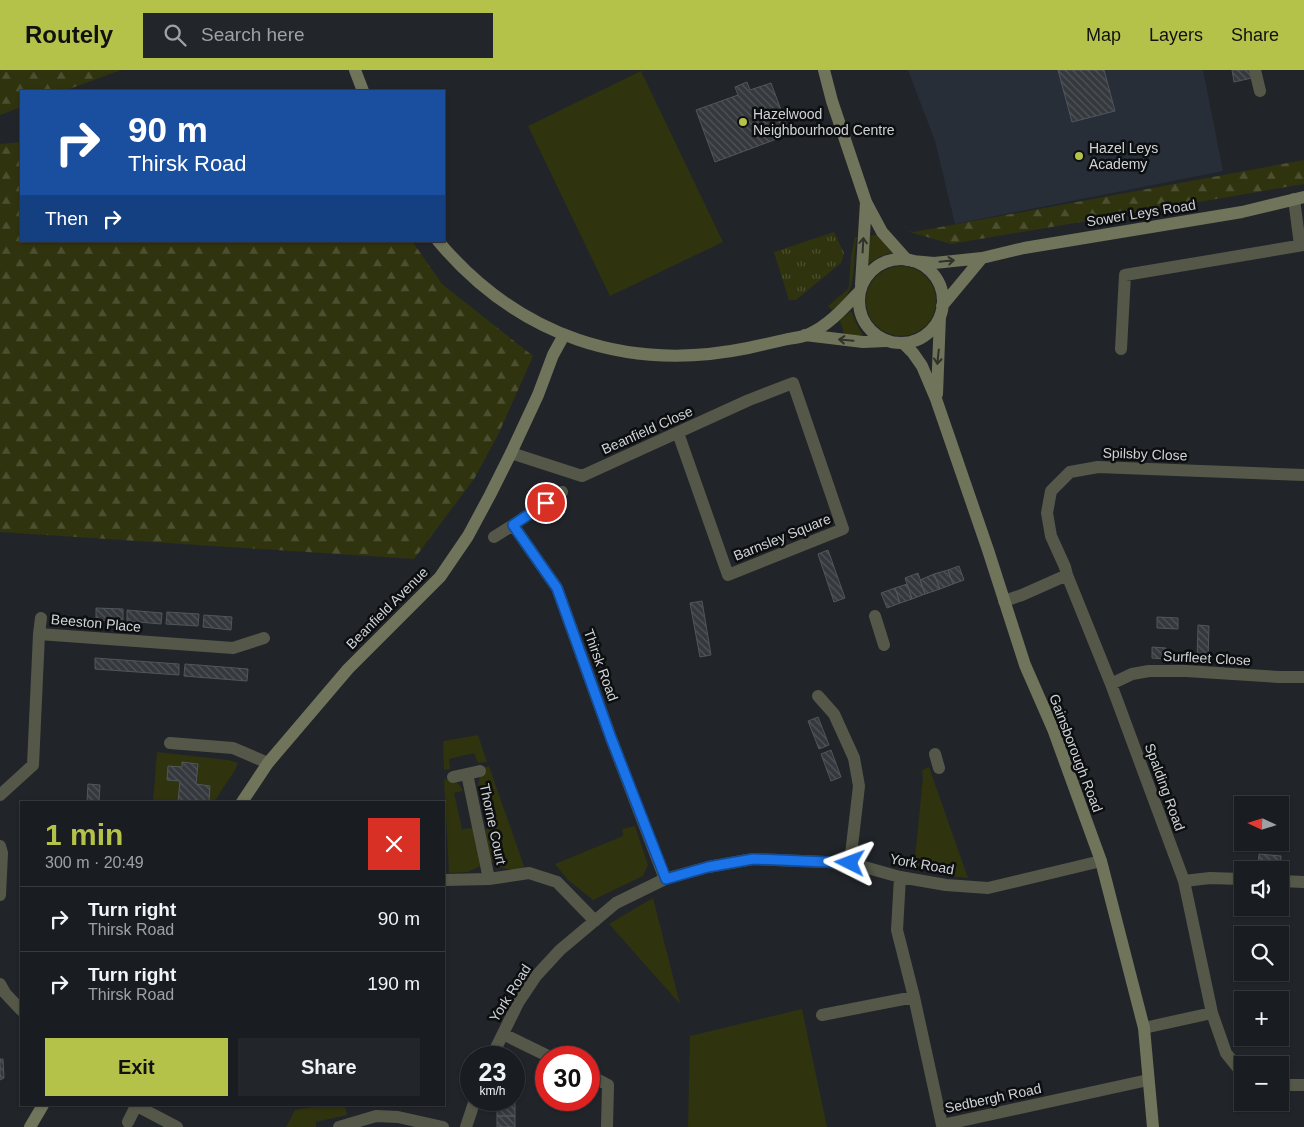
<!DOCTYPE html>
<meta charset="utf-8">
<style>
:root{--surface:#191c20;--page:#222529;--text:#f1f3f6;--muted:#9fa1a5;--line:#373a3e;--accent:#b4c24a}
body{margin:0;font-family:Helvetica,sans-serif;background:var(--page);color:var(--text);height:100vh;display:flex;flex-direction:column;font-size:19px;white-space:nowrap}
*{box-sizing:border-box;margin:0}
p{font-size:16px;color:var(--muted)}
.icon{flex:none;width:28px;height:28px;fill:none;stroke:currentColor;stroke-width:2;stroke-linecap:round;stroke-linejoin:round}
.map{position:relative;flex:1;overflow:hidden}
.details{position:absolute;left:20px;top:731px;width:425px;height:305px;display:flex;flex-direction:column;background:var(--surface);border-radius:0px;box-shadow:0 1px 4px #0004,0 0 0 1px var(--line)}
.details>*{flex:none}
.top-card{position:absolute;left:20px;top:20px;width:425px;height:152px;border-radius:0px;box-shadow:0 1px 4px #0004,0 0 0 1px var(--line);background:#1a4fa0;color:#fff;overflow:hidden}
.needle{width:32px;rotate:274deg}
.buttons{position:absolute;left:1234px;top:726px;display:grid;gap:10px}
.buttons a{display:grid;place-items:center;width:55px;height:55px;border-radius:0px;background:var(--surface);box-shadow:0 1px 4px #0004,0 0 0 1px var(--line);font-size:25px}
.speed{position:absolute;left:460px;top:976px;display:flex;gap:10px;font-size:25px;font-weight:700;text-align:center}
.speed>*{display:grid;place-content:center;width:65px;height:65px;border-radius:50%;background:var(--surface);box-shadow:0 1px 4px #0004,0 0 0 1px var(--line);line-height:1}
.speed small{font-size:12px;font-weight:400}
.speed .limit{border:8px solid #d22;background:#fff;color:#111}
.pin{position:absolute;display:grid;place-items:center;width:42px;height:42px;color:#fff;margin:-21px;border:2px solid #fff;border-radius:50%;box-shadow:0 1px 5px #0007}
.me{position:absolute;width:55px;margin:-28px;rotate:273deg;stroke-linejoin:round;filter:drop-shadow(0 0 4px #0008)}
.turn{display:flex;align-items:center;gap:18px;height:105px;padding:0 25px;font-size:22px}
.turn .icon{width:65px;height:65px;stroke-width:2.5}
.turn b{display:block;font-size:35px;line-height:42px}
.then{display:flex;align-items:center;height:48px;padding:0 25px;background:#0003;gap:10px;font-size:19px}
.round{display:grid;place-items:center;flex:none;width:52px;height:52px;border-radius:0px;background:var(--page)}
.summary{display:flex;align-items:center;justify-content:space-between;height:85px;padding:0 25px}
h1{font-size:30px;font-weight:700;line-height:38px;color:var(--accent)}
.button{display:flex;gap:10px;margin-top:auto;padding:10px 25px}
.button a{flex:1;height:58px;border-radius:0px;background:var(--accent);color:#111;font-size:20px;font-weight:700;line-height:58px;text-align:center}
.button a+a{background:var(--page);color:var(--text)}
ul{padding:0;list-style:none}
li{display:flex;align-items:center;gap:15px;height:65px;padding:0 25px;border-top:1px solid var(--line)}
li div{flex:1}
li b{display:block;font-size:19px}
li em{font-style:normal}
header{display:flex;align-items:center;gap:30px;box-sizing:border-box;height:70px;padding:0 25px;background:var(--accent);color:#111}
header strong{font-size:24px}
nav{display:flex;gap:28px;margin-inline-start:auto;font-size:18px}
.search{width:350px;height:45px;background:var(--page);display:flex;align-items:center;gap:12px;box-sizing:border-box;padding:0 18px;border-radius:0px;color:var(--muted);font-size:19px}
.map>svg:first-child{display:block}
</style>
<header>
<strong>Routely</strong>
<div class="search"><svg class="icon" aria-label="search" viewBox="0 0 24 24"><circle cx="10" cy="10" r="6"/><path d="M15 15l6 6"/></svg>Search here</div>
<nav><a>Map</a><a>Layers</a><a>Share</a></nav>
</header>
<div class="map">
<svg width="1304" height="1057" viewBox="0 0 1304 1057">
<defs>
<pattern id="forest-firs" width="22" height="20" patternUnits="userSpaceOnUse" patternTransform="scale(1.25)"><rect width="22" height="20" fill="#2f330e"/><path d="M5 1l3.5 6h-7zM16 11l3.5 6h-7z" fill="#4c5030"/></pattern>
<pattern id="park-tufts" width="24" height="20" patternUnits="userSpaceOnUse" patternTransform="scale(1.25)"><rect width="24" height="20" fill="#2f330e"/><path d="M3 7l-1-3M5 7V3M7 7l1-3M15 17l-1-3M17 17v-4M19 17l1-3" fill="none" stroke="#4c5030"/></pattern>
<pattern id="building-back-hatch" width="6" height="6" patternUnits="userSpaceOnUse" patternTransform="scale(1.25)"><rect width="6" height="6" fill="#35393e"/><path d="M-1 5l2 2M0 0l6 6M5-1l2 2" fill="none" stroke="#515559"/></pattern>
</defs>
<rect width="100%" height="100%" fill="#21252a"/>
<path fill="#272e38" d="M 908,0 L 1203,0 L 1223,101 L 955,154 L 935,71 Z"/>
<path fill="#2f330e" d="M 641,1 L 723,172 L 610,226 L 528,56 Z
M 878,164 L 892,183 L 881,186 L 868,194 L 869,166 Z
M 855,167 L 857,167 C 853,184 856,208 848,223 C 845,230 838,235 832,240 L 828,236 L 848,219 L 849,215 L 851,186 Z
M866 231a35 35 0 1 1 70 0a35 35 0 1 1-70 0Z
M 851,241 L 858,257 L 863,265 L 843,265 C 844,257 840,255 840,250 Z
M 478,665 L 487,692 L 478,693 L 474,683 L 449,689 L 450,699 L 444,700 L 443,673 L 444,671 Z
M 157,682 L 228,690 L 238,693 L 235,700 L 214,732 L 153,732 Z
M 489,696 L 525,799 C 513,801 498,799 490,789 L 485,760 L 494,754 L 486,717 L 478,718 L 481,699 Z
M 929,697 L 968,808 L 949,806 L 914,798 L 923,707 L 922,700 Z
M 444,709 C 455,711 458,711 463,721 L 454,723 L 462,759 L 473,758 L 480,796 L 468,802 L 449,803 Z
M 635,756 L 648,795 L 643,806 L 593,830 L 568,810 L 555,794 L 623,766 L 622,759 Z
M 653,828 L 680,934 L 609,854 Z
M 802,939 L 827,1057 L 688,1057 L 690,966 Z
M 325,1035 L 345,1035 L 347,1045 L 316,1052 L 316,1057 L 286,1057 L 295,1040 Z"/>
<path fill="url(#forest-firs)" d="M 0,0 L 121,0 L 64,21 L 21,21 L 21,37 L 0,45 Z
M 21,72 L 21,171 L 412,171 L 442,214 L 533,286 L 498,365 L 474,409 L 414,489 L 0,462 L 0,74 Z
M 1304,90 L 1304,114 L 951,174 L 910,162 L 905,157 L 905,156 L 909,161 L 914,162 Z"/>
<path fill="url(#park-tufts)" d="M 834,162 L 844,183 L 841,193 L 796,230 L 789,230 L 774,182 Z"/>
<path fill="url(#building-back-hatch)" stroke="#51565b" d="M 1058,0 L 1104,0 L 1115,41 L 1072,52 Z
M 1232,0 L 1250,0 L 1252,8 L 1234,12 Z
M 747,12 L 750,20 L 771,13 L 790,64 L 715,92 L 696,40 L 738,25 L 735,17 Z
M 828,480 L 845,528 L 834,532 L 818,484 Z
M 959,496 L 964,510 L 953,514 L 948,500 Z
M 948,500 L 953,514 L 940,519 L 934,504 Z
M 918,503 L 925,524 L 912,529 L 905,508 Z
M 934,504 L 940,519 L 925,524 L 920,510 Z
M 907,514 L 912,529 L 900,533 L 895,518 Z
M 895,518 L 900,533 L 887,538 L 881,523 Z
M 702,531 L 711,585 L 700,587 L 690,533 Z
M 96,538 L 123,539 L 123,551 L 96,550 Z
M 127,540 L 162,543 L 161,554 L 127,551 Z
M 167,542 L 199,544 L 198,556 L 166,554 Z
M 204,545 L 232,547 L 231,560 L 203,557 Z
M 1157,547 L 1178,548 L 1178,559 L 1157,558 Z
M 1198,555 L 1209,556 L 1208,590 L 1197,590 Z
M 1152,577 L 1166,578 L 1165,589 L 1152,588 Z
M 95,588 L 179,594 L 179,605 L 95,599 Z
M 185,594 L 248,599 L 247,611 L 184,606 Z
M 818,647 L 829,675 L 819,679 L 808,651 Z
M 831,680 L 841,707 L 831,711 L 821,684 Z
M 182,692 L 198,694 L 196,714 L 210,716 L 209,731 L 194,730 L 194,732 L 178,732 L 180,711 L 167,710 L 168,696 L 182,697 Z
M 88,714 L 100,715 L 99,732 L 87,732 Z
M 1259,784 L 1281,786 L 1280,797 L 1258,796 Z
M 0,989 L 3,989 L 4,1008 L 0,1010 Z
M 497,1032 L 515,1032 L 515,1046 L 497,1046 Z
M 497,1046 L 515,1046 L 515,1057 L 497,1057 Z"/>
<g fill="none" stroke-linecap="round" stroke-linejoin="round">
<path stroke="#555848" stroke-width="12" d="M 1255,0 L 1260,21
M 1294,129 L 1300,175
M 1121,279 L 1125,205 L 1304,175
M 511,383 L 582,406 L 749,330 L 793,313 L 843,459 L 728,505 L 678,363
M 562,422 L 513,455 L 557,518 L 611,668 L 665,809
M 494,467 L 513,455
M 1067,505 L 1065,497 L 1051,466 L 1047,443 L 1051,421 L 1070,402 L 1098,397 L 1304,405
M 1004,531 L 1022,525 L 1067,505 L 1111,614 L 1184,811 L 1212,943 L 1144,958
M 875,546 L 884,575
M 39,564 L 41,548
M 1111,614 L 1132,604 L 1149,601 L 1186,601 L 1279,607 L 1304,607
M 818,626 L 834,644 L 854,688 L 859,716 L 850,793
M 170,673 L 233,678 L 268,693
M 935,684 L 939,698
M 467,704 L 489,809
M 453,707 L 480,701
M 0,725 L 33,695 L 39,564 L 233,578 L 264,568
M 0,776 L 2,783 L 0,825
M 900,807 L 897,860 L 914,927 L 942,1055 L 1148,1010
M 444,810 L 489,809 L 529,803 L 557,812 L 595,851
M 1184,811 L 1210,808 L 1242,809
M 1280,811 L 1304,812
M 0,914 L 5,923 L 21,940
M 1212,943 L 1226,983 L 1242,1003
M 822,945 L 914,927
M 503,964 L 552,988
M 491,988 L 518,933 L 536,906 L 560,880 L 616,833 L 665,809 L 708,797 L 753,789 L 850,793 L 900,807 L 946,815 L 988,818 L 1101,791
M 589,1005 L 608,1015 L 607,1057
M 1280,1015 L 1304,1015
M 135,1035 L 177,1057
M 128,1052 L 136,1036
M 339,1057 L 376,1046 L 398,1047 L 443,1057
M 466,1057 L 475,1030"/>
<path stroke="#70745b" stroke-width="12" d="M 355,0 L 363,21
M 824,0 L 832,31 L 866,132 L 882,162 L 907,190
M 438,171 C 518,266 626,303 748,278 C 761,275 775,272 788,269 C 794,268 801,267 807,265 C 828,256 844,238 859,222
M859 231a42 42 0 1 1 84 0a42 42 0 1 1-84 0Z
M 912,191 L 934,193 L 982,188 L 1024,178 L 1242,142 L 1304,127
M 861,215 L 866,132
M 942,236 L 982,188
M 805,265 L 863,272 L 885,271
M 903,273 L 913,283 L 922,296 L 936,329 L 988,480 L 1025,595 L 1053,659 L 1101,791 L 1144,958 L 1153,1057
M 937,324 L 940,246
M 242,732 L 268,693 L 348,599 L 440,507 L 468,466 L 490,425 L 511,383 L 538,325 L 553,285 L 564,265
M 30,1057 L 43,1035"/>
</g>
<defs><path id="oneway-shaft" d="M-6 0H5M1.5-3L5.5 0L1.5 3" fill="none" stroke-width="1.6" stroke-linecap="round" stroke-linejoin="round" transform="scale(1.25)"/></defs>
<g stroke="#2f322a">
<use href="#oneway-shaft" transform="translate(863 175) rotate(-87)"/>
<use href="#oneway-shaft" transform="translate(947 191) rotate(-6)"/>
<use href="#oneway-shaft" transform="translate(846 270) rotate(-175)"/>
<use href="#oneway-shaft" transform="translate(938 287) rotate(96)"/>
</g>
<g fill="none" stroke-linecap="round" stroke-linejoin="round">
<defs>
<path id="route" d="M 546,433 L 513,455 L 557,518 L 611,668 L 666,809 L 708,797 L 753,789 L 850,793"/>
</defs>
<use href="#route" stroke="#114b97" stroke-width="12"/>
<use href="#route" stroke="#1a73e8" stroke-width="9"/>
</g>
<g fill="#b4c24a" stroke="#0c0e10" stroke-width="2">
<circle cx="743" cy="52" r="5"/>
<circle cx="1079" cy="86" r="5"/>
</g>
<g text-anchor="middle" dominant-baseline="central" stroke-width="5" stroke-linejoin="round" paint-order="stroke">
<g font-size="14" fill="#d0d3d6" stroke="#0c0e10" text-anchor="start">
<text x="753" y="44">Hazelwood<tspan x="753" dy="16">Neighbourhood Centre</tspan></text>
<text x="1089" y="78">Hazel Leys<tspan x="1089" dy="16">Academy</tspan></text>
</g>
<g font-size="14" fill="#d0d3d6" stroke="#0c0e10">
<text transform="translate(1141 143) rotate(-9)">Sower Leys Road</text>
<text transform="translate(647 360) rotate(-24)">Beanfield Close</text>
<text transform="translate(1145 384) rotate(2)">Spilsby Close</text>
<text transform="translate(782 467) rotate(-22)">Barnsley Square</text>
<text transform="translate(387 538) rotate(-45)">Beanfield Avenue</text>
<text transform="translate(96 553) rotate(5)">Beeston Place</text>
<text transform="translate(1207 588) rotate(3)">Surfleet Close</text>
<text transform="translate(601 595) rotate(70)">Thirsk Road</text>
<text transform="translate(1076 683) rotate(69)">Gainsborough Road</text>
<text transform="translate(1165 717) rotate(70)">Spalding Road</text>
<text transform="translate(493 754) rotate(78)">Thorne Court</text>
<text transform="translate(922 794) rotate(10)">York Road</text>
<text transform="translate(510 923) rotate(-58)">York Road</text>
<text transform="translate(993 1028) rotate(-12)">Sedbergh Road</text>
</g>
</g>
</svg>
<div class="buttons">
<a><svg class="needle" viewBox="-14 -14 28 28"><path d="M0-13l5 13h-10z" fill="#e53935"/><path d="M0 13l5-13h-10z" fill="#9fa1a5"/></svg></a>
<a><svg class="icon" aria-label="sound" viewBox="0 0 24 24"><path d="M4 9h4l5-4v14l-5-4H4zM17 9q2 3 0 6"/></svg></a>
<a><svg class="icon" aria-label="search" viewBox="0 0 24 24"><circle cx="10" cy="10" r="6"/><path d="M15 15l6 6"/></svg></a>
<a>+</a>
<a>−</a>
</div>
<div class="speed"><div>23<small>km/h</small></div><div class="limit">30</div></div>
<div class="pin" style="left:546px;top:433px;background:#d93025"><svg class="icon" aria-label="arrive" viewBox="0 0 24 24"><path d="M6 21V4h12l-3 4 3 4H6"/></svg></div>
<svg class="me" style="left:850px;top:793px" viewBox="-20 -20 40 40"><path d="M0-17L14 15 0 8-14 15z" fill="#1a73e8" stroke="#fff" stroke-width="4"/></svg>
<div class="top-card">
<div class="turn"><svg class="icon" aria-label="right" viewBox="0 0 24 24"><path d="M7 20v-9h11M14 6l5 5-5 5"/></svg><div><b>90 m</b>Thirsk Road</div></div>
<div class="then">Then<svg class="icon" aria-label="right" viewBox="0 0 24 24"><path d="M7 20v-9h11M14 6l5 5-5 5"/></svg></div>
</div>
<section class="details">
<div class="summary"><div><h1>1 min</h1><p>300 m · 20:49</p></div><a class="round" style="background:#d93025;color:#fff"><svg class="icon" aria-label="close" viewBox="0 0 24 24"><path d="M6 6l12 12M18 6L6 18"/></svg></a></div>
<ul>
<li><svg class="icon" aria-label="right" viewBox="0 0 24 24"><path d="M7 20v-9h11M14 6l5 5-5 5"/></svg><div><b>Turn right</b><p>Thirsk Road</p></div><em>90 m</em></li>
<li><svg class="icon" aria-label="right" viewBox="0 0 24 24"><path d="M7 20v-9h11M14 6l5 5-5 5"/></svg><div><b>Turn right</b><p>Thirsk Road</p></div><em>190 m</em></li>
</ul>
<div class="button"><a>Exit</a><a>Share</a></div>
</section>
</div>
